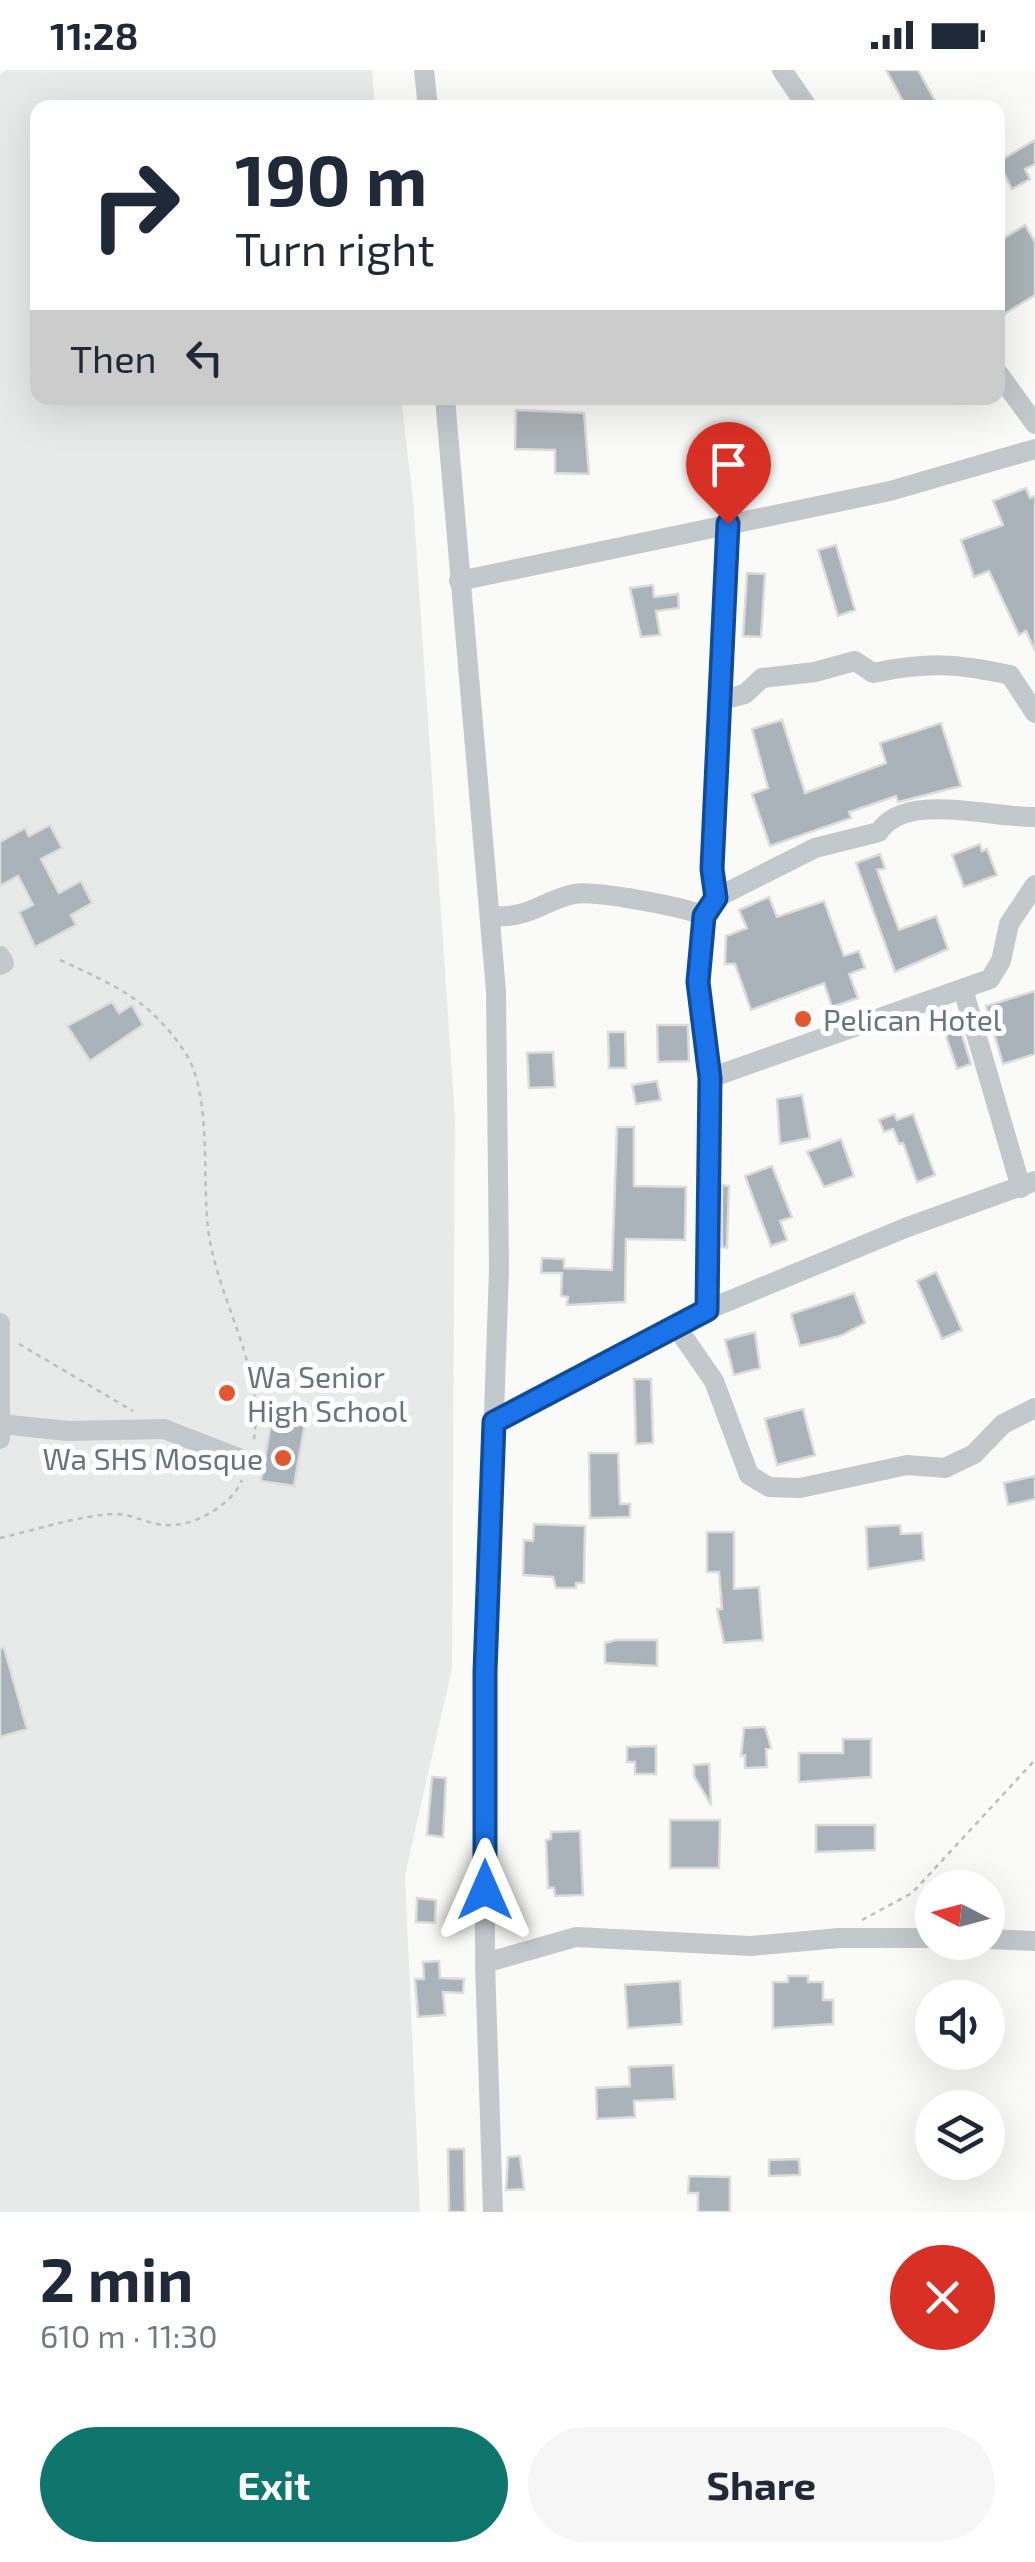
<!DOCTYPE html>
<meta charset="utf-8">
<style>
:root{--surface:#fff;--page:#f6f6f7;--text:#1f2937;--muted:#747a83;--accent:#0f766e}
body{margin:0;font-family:"Exo 2",sans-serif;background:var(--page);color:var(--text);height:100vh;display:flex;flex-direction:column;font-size:38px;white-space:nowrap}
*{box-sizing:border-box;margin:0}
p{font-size:32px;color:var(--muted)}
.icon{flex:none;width:55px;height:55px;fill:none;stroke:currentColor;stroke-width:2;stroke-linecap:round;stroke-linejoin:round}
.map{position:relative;height:2142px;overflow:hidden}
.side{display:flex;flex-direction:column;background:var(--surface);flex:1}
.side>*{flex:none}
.top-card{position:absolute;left:30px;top:30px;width:975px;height:305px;border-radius:20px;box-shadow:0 10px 40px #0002;background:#fff;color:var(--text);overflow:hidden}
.needle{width:65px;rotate:276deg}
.buttons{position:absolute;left:915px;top:1800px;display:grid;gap:20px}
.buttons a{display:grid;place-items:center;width:90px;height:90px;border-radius:50%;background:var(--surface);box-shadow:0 10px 40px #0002;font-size:50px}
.pin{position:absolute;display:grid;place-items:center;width:85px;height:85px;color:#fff;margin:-102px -42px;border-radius:50% 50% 50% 0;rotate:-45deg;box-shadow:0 0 10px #0007}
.pin .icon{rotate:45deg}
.me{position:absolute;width:110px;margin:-55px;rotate:0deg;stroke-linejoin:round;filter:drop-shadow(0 0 8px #0008)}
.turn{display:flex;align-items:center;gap:35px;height:210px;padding:0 40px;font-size:45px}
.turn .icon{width:130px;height:130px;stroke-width:2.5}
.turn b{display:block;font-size:70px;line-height:85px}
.then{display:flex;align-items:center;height:95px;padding:0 40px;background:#0003;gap:20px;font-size:38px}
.round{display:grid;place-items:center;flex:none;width:105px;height:105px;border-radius:52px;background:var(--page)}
.summary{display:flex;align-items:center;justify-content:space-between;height:170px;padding:0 40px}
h1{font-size:60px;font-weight:700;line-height:75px}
.primary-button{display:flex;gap:20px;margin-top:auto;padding:20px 40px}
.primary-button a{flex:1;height:115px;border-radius:60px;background:var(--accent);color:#fff;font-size:40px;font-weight:700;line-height:115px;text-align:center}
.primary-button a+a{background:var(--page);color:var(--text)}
.status{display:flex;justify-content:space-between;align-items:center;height:70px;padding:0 50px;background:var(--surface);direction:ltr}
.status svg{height:28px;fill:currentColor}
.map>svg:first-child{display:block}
</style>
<div class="status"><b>11:28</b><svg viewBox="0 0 49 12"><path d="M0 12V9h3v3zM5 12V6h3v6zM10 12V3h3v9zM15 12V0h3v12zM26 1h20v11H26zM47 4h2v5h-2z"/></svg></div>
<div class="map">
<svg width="1035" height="2142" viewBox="0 0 1035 2142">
<rect width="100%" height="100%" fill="#fafaf8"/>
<path fill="#e8e9e9" d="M 8,0 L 372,0 L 375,37 L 38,38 L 38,328 L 401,328 L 413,430 L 455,1048 L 452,1598 L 405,1805 L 420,2142 L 0,2142 L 0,4 Z"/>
<path fill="#aab3b9" stroke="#dcdcda" stroke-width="2.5" d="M 886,0 L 918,0 L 939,38 L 907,38 Z
M 1035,70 L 1035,94 L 1025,99 L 1030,109 L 1012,119 L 998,92 Z
M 1025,155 L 1035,172 L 1035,225 L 998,248 L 998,172 Z
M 516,340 L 584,343 L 589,404 L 555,403 L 555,380 L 515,379 Z
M 1026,418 L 1030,428 L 1035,426 L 1035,581 L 1026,561 L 1019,565 L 989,501 L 974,507 L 961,470 L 1003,455 L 993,431 Z
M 836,475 L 855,540 L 838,546 L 818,480 Z
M 747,503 L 765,504 L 761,567 L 743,566 Z
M 653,515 L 654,527 L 678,524 L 679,538 L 656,541 L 660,565 L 641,567 L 630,518 Z
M 782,650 L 805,723 L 886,693 L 880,673 L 941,653 L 961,716 L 898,732 L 896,726 L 849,742 L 851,748 L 770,776 L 752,724 L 768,718 L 752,659 Z
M 50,755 L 62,778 L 41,789 L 59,823 L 81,811 L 92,833 L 71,845 L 76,855 L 35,877 L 19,842 L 33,835 L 18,806 L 0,816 L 0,772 L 25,758 L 29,766 Z
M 980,774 L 982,781 L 987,779 L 997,805 L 964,817 L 952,785 Z
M 880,784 L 885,798 L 877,800 L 899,860 L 936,846 L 948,879 L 895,902 L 856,793 Z
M 769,827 L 777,847 L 824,831 L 844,886 L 859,881 L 865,898 L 849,904 L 858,928 L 832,937 L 824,913 L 751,940 L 735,894 L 725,894 L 726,866 L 747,858 L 739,840 Z
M 1035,921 L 1035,984 L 1003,994 L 986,936 Z
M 112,932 L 119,943 L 132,935 L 143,955 L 90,991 L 67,956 Z
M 957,949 L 971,994 L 957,999 L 942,954 Z
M 657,955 L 688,955 L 689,991 L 658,992 Z
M 608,962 L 625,962 L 626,998 L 609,998 Z
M 553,982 L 555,1017 L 529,1018 L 527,983 Z
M 657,1011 L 661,1030 L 636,1034 L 632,1015 Z
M 802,1025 L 810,1068 L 780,1074 L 777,1029 Z
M 894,1044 L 897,1050 L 913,1044 L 935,1105 L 917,1112 L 903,1073 L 899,1074 L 893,1059 L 884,1062 L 879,1050 Z
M 617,1057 L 634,1057 L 634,1116 L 686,1117 L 685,1170 L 626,1169 L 625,1232 L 567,1235 L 568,1227 L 561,1226 L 562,1203 L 541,1203 L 542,1188 L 564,1189 L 564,1198 L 612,1200 Z
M 841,1069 L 854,1106 L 824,1117 L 807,1082 Z
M 772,1096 L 792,1147 L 780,1151 L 787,1170 L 771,1176 L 745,1106 Z
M 722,1115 L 729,1116 L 727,1178 L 722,1177 Z
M 936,1202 L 962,1260 L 942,1269 L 917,1211 Z
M 854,1223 L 865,1253 L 840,1266 L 800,1276 L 791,1244 Z
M 755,1262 L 760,1298 L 734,1305 L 725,1270 Z
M 634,1309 L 651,1309 L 653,1373 L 636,1374 Z
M 803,1339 L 815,1385 L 777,1395 L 765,1349 Z
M 272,1347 L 305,1353 L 294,1416 L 261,1411 Z
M 589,1383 L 618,1383 L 620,1434 L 630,1434 L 630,1447 L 590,1448 Z
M 1035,1406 L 1035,1429 L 1008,1435 L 1004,1413 Z
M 534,1454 L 585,1456 L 584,1513 L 576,1513 L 576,1518 L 556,1518 L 553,1507 L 523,1505 L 524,1470 L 533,1471 Z
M 900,1455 L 901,1464 L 922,1463 L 924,1490 L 868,1499 L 866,1457 Z
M 707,1462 L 734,1462 L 734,1519 L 759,1517 L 763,1570 L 724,1573 L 717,1539 L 722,1539 L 719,1502 L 707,1502 Z
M 616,1570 L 657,1570 L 657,1596 L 605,1593 L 605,1573 Z
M 0,1578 L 4,1578 L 27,1659 L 0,1667 Z
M 765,1657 L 771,1678 L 766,1679 L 767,1697 L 745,1698 L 745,1685 L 741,1686 L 744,1658 Z
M 843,1669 L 871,1669 L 871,1707 L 799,1712 L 799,1683 L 843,1683 Z
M 656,1676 L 656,1704 L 635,1704 L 635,1692 L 627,1692 L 627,1677 Z
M 709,1694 L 711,1735 L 694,1706 L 694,1695 Z
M 432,1707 L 446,1708 L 443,1767 L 427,1765 Z
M 670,1750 L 720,1750 L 719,1798 L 670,1798 Z
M 816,1755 L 875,1755 L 875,1780 L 816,1782 Z
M 580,1761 L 583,1825 L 555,1826 L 554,1818 L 548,1818 L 546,1770 L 551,1769 L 551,1762 Z
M 417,1828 L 436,1830 L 435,1853 L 416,1852 Z
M 439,1891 L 440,1908 L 464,1909 L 463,1923 L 443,1922 L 445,1945 L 418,1947 L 415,1909 L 424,1909 L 423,1892 Z
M 788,1906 L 808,1906 L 808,1912 L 823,1912 L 823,1930 L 833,1930 L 833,1954 L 773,1958 L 773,1912 L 788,1912 Z
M 680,1911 L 682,1954 L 628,1958 L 625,1915 Z
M 673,1995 L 675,2029 L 634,2031 L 635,2047 L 597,2049 L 596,2018 L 630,2016 L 629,1997 Z
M 448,2079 L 464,2079 L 465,2142 L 449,2142 Z
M 520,2086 L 524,2119 L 506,2120 L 508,2087 Z
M 799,2089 L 800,2105 L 769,2106 L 769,2090 Z
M 689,2106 L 730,2107 L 730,2142 L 698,2142 L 698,2123 L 688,2123 Z"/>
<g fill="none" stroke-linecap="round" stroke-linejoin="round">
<path stroke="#bbbfc2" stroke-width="2.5" stroke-dasharray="5 5" stroke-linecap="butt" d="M 60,890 C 116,916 151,930 186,984 C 212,1026 202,1109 208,1158 C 216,1229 268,1302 253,1374
M 19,1274 L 133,1341
M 0,1468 C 36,1460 76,1446 114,1444 C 131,1443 149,1455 166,1455 C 194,1457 232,1435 242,1410
M 862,1850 L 912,1823 L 1035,1690"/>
<path stroke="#c3c8cc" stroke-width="20" d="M 424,0 L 428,38
M 782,0 L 808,38
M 998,303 L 1035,354
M 445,328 L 496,921 L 499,1200 L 485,1602 L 485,1893 L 493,2142
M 459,511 L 890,421 L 1035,379
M 722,630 L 745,624 L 762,608 L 815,602 L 855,591 L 873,603 C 927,592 956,593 1010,605 L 1035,643
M 716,828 L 815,778 L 879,762 C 905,721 991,748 1035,747
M 492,846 C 529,849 542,831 574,824 C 595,820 685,837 704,846
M 0,886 L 4,893 L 0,895
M 963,919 L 1021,1118
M 710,1008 L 990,909 L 1001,891 L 1009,854 L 1035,815
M 707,1240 L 710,1008 L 698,913 L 704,846 L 716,828 L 712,799 L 728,454
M 0,1253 L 0,1369
M 675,1255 L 714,1311 L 749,1405 L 769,1417 L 800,1418 L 907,1395 L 945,1398 L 974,1384 L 1003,1354 L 1035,1338
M 494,1352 L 707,1240 L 905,1158 L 1035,1111
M 0,1354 L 68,1361 L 164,1359 L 249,1392
M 988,1869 L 1035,1871
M 485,1893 L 576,1867 L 751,1876 L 839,1868 L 932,1868"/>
</g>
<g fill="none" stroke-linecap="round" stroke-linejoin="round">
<defs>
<path id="route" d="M 485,1820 L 485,1602 L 494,1352 L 707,1240 L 710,1008 L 698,912 L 704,846 L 716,828 L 712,799 L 728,454"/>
</defs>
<use href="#route" stroke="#114b97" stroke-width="25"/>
<use href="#route" stroke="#1a73e8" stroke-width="18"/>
</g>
<g fill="#e4572e" stroke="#fff" stroke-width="4">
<circle cx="803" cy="949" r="10"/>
<circle cx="227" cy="1323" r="10"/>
<circle cx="283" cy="1388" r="10"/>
</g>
<g text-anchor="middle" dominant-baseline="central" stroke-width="10" stroke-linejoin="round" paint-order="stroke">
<g font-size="30" fill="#657683" stroke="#fff" text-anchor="start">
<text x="823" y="949">Pelican Hotel</text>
<text x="247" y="1306">Wa Senior<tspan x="247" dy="34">High School</tspan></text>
<text x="263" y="1388" text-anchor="end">Wa SHS Mosque</text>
</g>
</g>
</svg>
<div class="buttons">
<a><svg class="needle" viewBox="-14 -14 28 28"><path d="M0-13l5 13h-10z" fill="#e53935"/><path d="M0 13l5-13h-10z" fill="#747a83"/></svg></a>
<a><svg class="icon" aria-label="sound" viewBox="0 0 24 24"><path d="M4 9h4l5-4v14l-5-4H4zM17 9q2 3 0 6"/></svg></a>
<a><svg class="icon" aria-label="layers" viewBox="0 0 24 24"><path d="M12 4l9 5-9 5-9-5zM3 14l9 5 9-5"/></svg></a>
</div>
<div class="pin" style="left:728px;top:454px;background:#d93025"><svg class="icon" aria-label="arrive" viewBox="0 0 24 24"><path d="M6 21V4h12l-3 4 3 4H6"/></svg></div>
<svg class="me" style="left:485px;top:1820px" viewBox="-20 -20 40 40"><path d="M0-17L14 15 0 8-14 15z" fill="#1a73e8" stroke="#fff" stroke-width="4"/></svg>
<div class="top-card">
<div class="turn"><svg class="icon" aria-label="right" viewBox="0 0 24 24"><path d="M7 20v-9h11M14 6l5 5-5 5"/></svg><div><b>190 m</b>Turn right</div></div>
<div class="then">Then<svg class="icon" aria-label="left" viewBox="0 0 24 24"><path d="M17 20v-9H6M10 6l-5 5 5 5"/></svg></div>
</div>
</div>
<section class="side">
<div class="summary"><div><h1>2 min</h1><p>610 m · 11:30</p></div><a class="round" style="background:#d93025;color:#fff"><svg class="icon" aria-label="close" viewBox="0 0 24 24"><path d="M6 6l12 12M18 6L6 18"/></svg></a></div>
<div class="primary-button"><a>Exit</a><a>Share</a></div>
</section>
